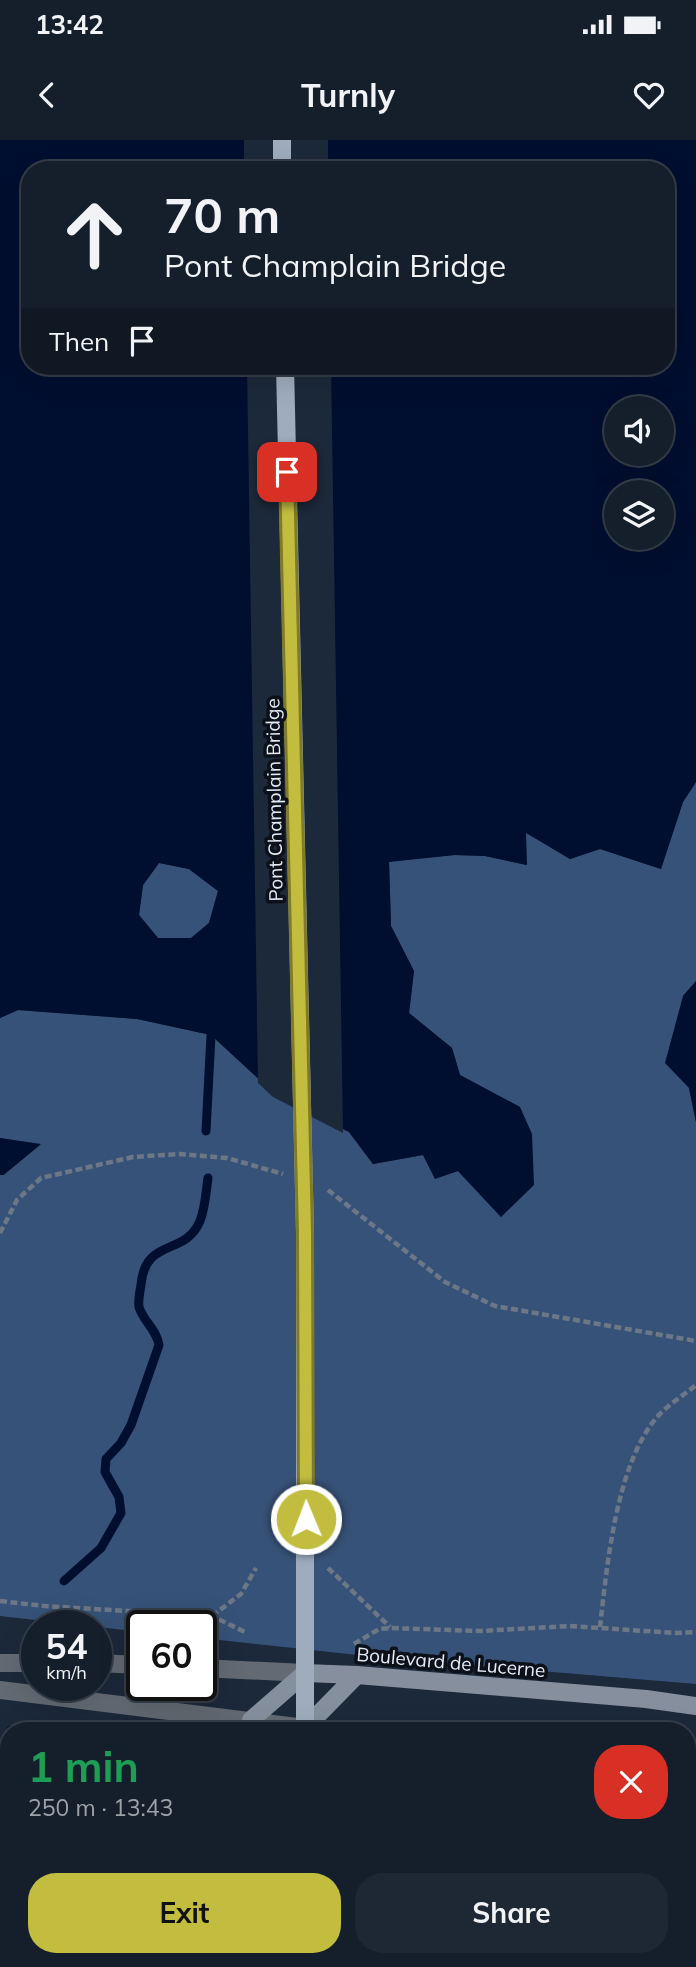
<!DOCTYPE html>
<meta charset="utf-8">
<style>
:root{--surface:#151f2c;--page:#1e2734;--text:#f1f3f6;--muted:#9da2a9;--line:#343d48;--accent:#c3bd3f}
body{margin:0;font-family:Mulish,sans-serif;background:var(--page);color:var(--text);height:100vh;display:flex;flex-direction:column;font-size:26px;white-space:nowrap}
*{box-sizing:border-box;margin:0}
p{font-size:23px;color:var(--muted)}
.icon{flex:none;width:38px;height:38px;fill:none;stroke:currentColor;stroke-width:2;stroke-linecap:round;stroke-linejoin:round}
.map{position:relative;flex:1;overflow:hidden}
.sheet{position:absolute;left:0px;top:1582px;width:696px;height:245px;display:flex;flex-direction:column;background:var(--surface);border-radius:28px 28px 0 0;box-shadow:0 7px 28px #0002,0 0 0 2px var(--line)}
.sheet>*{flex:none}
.hud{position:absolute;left:21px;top:21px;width:654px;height:214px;border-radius:28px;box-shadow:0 7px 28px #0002,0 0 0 2px var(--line);background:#151f2c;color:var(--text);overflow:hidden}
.controls{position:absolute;left:604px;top:256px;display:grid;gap:14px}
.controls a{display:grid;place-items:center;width:70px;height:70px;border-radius:50%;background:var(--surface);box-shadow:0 7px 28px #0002,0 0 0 2px var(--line);font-size:35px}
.speed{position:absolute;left:21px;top:1470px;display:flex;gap:14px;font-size:35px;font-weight:700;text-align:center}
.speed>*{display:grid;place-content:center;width:91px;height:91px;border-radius:50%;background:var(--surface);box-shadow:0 7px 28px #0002,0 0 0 2px var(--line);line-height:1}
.speed small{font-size:18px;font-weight:400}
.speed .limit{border:4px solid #111;border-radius:10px;background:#fff;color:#111}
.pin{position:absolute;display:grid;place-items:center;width:60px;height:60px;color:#fff;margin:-30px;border-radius:14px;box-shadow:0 4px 10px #0006}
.me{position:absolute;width:77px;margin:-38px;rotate:359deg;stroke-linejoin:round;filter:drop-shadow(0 0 5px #0008)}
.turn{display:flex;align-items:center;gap:24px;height:147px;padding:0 28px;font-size:32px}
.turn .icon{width:91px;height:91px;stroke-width:2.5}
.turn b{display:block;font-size:49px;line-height:60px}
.then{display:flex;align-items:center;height:66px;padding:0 28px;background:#0003;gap:14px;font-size:26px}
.round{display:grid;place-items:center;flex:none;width:74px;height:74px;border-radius:28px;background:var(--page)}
.head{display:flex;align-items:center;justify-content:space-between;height:119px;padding:0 28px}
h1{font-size:42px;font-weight:700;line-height:52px;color:#1e9e55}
.action{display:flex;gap:14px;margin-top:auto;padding:14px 28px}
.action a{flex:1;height:80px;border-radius:28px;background:var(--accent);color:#111;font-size:28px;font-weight:700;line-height:80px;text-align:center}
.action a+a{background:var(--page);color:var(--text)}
.status{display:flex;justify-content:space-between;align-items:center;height:49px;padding:0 35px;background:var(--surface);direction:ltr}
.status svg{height:19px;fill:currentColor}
header{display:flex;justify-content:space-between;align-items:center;height:91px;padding:0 28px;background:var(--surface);font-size:32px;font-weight:700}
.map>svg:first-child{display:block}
</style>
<div class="status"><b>13:42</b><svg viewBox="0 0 49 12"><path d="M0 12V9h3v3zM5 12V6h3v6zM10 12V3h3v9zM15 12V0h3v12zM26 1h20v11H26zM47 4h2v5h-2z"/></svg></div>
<header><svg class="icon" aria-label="back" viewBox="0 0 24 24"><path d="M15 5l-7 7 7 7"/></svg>Turnly<svg class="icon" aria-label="heart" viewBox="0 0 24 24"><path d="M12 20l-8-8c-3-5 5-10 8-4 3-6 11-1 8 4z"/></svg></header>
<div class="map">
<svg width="696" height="1827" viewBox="0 0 696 1827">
<rect width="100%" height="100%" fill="#1c293a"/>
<path fill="#375278" d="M 696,642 L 696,841 L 683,856 L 689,948 L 696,982 L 696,1544 L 376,1517 L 201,1498 L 201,1486 L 142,1486 L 142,1492 L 0,1476 L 0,1035 L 4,1035 L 40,1005 L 0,998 L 0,878 L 18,870 L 137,879 L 211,895 L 275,954 L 349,992 L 373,1024 L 423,1015 L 435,1038 L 458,1031 L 501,1077 L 520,967 L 460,935 L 452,908 L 409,873 L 414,831 L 391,786 L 389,721 L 455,715 L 485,716 L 526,725 L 526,692 L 570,719 L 600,709 L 661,729 L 683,662 Z
M 159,723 L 189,729 L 218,751 L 209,783 L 191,798 L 158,798 L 139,775 L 143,745 Z"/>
<path fill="#000e2f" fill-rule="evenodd" d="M 0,0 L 696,0 L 696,642 L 683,662 L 661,729 L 600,709 L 570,719 L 526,693 L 527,725 L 485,716 L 455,715 L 389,722 L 391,786 L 414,831 L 409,873 L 452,908 L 460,935 L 520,967 L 532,994 L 534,1045 L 501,1077 L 458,1031 L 435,1039 L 423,1015 L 373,1024 L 349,992 L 275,954 L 211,895 L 137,879 L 18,870 L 0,878 ZM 30,30 L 667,30 L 667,226 L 30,226 ZM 616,268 L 662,268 L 662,313 L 616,313 ZM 616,352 L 662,352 L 662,397 L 616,397 ZM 159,723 L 189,729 L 218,751 L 209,783 L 191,798 L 158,798 L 139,775 L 143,745 Z
M 696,841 L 696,982 L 689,948 L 665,923 L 683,856 Z
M 0,998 L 41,1004 L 3,1035 L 0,1035 Z"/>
<path fill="#1c293a" d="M 244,0 L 328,0 L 328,30 L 244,30 Z
M 247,226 L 331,226 L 343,993 L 273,957 L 258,943 Z"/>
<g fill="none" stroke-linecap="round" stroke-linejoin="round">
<path stroke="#000e2f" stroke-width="9" d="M 206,991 L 211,895
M 64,1441 L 101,1408 L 121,1373 L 119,1357 L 105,1332 L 106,1319 L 121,1303 L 131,1285 L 159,1205 C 157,1190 143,1181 139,1167 C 138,1160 140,1151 141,1145 C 145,1097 185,1117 200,1081 C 205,1069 206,1052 208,1038
M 11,1591 L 11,1590
M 0,1670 L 9,1606
M 0,1777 L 9,1797
M 16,1818 L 19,1827"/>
<path stroke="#6d7887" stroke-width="4.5" stroke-dasharray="7 3.5" stroke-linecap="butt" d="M 328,1050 L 445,1142 L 495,1166 L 696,1201
M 0,1093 L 17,1060 L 41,1038 L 133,1017 L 179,1014 L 227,1018 L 283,1034
M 328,1428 L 390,1487
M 0,1461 L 44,1466 L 212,1476 L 247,1493
M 212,1476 L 241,1454 L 256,1428
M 600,1487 C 607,1426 616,1323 658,1276 C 669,1264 684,1255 696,1245
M 354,1504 L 379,1489 L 391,1488 L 480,1491 L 570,1486 L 675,1493 L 696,1492
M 262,1818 L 263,1827"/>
<path stroke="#636a73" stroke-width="18" d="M 0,1523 L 37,1523
M 96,1523 L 142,1525
M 201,1528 L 305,1533
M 0,1550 L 305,1588"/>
<path stroke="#858f9d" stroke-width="18" d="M 251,1580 L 305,1533 L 357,1535 L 646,1559 L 696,1566
M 305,1588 L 357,1535
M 305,1588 L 359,1591
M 688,1610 L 696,1610"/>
<path stroke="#9eacbe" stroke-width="18" d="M 282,0 L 282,30
M 305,1591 L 305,1093
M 308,1818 L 308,1827"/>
<path stroke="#9eacbe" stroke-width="18" d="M 285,226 L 305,1093"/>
</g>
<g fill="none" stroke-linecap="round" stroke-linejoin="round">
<defs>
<path id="route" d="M 287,332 L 305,1093 L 306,1379"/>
</defs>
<use href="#route" stroke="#7f7b29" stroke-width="18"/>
<use href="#route" stroke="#c3bd3f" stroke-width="12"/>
</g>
<g text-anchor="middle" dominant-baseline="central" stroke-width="7" stroke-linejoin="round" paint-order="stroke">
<g font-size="19" fill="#e3ebf7" stroke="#0c1119">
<text transform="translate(274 660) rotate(-91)">Pont Champlain Bridge</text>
<text transform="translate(451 1522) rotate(5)">Boulevard de Lucerne</text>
</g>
</g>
</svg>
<div class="controls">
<a><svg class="icon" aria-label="sound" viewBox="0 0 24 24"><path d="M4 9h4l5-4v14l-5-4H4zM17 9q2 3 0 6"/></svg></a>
<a><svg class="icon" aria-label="layers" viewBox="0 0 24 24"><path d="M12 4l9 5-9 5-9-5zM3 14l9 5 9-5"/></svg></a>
</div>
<div class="speed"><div>54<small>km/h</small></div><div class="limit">60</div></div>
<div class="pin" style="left:287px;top:332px;background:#d93025"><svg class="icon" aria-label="arrive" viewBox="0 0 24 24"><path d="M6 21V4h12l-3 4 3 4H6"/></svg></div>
<svg class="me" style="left:306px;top:1379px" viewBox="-20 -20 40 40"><circle r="17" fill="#c3bd3f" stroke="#fff" stroke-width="3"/><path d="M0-11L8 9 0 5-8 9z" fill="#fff"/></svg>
<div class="hud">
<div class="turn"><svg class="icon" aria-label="ahead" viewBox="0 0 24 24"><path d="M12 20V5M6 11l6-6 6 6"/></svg><div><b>70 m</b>Pont Champlain Bridge</div></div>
<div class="then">Then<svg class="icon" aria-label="arrive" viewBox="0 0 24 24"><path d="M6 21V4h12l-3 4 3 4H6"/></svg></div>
</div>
<section class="sheet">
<div class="head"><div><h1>1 min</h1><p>250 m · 13:43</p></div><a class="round" style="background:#d93025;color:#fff"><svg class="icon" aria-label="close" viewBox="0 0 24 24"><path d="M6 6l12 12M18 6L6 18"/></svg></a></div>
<div class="action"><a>Exit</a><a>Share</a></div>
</section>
</div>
